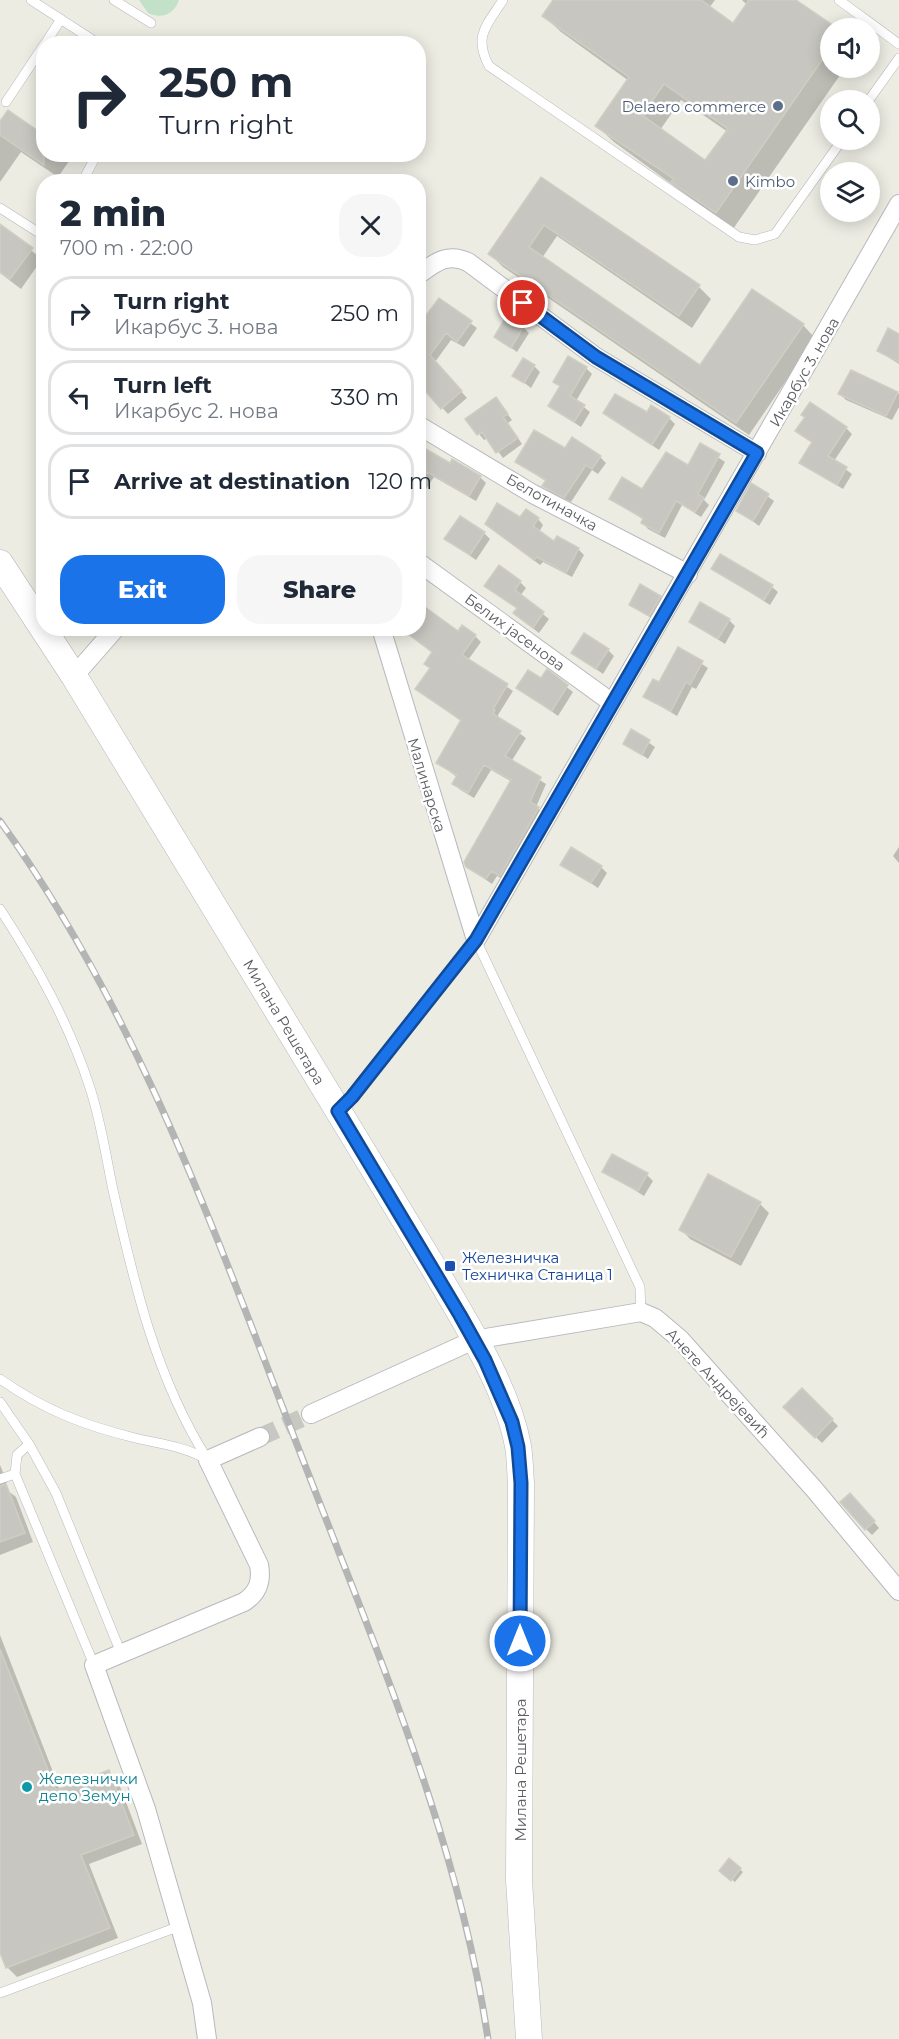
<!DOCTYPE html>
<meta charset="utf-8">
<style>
:root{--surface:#fff;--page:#f6f6f7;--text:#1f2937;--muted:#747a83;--line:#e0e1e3;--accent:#1a73e8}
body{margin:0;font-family:Montserrat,sans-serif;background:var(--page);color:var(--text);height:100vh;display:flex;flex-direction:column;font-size:22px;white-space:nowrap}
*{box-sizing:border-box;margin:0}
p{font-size:20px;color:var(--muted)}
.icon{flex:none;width:33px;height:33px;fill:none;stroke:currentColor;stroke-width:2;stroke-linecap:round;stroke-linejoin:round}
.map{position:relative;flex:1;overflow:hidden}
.sheet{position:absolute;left:36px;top:174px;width:390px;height:462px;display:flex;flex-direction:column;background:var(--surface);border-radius:24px;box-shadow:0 3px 15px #0003}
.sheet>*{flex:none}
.top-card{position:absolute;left:36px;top:36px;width:390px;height:126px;border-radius:24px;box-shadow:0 3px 15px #0003;background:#fff;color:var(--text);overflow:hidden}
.fabs{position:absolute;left:820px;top:18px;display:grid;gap:12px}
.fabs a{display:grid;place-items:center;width:60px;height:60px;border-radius:50%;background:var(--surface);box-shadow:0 3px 15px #0003;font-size:30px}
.pin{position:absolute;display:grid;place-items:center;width:51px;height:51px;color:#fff;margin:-26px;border:3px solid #fff;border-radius:50%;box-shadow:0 2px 6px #0007}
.me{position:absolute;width:66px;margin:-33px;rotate:0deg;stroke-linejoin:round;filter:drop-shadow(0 0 4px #0008)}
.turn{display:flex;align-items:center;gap:21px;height:126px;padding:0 24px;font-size:27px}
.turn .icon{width:78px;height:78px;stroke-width:2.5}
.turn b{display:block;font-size:42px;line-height:51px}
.round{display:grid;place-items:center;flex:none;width:63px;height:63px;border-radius:24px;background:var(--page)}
.overview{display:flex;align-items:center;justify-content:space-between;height:102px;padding:0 24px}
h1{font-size:36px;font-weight:800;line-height:45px}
.action{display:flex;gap:12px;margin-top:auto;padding:12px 24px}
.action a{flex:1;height:69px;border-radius:24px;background:var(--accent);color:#fff;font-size:24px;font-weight:800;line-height:69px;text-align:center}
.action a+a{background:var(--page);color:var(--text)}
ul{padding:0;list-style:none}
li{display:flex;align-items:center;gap:18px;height:75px;margin:0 12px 9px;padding:0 12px;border:3px solid var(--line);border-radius:24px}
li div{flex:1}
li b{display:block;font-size:22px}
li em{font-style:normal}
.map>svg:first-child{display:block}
</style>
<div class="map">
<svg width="899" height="2039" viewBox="0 0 899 2039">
<rect width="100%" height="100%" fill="#ecece3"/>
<path fill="#c3e1c8" d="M 139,0 L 179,0 C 174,15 161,19 148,13 Z"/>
<path fill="#0003" fill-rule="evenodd" d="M 555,0 L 715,0 L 709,8 L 734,25 L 747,5 L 742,0 L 794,0 L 834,28 L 831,28 L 831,68 L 845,68 L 733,229 L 614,142 L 597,126 L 629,81 L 561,32 L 544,16 ZM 681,100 L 728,132 L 705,162 L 660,130 Z
M 0,124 L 44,154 L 74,154 L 58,177 L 21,152 L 0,182 Z
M 542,179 L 699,287 L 711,299 L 692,328 L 557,236 L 542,258 L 701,367 L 803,325 L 815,338 L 749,435 L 503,267 L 490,254 Z
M 0,226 L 42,259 L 21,289 L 0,273 Z
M 439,300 L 477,328 L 464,347 L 451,340 L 435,362 L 467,398 L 448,414 L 418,381 L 418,329 Z
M 523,327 L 529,333 L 517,352 L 495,337 Z
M 899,336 L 899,364 L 878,351 Z
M 534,366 L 540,372 L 531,388 L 514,375 Z
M 586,368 L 592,374 L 576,401 L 590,412 L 581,427 L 549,406 L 561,387 L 555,381 Z
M 852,372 L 899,394 L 899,407 L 892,420 L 846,400 L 840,394 Z
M 496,399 L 512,420 L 508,423 L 522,444 L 503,458 L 488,438 L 484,440 L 467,419 Z
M 605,413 L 648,414 L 669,418 L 675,424 L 659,450 Z
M 846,428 L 852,434 L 834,461 L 852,474 L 843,489 L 801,463 L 813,443 L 797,431 Z
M 700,445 L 725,462 L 704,500 L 709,505 L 701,517 L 682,505 L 665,538 L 648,529 L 643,523 L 644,520 L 611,499 L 643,491 L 688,467 Z
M 565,450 L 600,457 L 606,463 L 598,474 L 592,470 L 571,502 L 550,492 L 544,486 L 547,482 L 517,462 Z
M 418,454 L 480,477 L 486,483 L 476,501 L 434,477 L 418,501 Z
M 752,485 L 774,501 L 759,526 L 738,510 Z
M 520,519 L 538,519 L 543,525 L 539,532 L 554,543 L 578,549 L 584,555 L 572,577 L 543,562 L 540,565 L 492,529 Z
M 484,533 L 490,539 L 476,560 L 446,539 Z
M 713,569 L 772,587 L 778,592 L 770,605 Z
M 520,582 L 526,588 L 520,596 L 549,619 L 539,633 L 521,619 L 518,609 L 486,586 Z
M 660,597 L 666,603 L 656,621 L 631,605 Z
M 418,599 L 424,605 L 423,607 L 458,634 L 475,636 L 481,642 L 468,660 L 513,691 L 498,715 L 499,719 L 526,738 L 511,762 L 546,784 L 536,807 L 544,814 L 506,881 L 497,876 L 492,884 L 467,867 L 512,782 L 491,770 L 474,798 L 459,789 L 454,783 L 457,777 L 438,763 L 462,722 L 417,689 L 431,669 L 433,653 L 406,631 L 418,628 Z
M 729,620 L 735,626 L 725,644 L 691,622 Z
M 679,649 L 708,668 L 696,689 L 692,687 L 677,716 L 645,697 L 659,684 Z
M 608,650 L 614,656 L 603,674 L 573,653 Z
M 547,672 L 573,692 L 558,716 L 518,688 L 542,680 Z
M 632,731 L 655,747 L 648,759 L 625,743 Z
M 899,847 L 899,863 L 893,856 Z
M 562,864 L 601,867 L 607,873 L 598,888 Z
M 604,1171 L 647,1175 L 653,1181 L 644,1196 Z
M 760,1204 L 769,1213 L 741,1266 L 690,1239 L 681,1229 Z
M 802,1390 L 838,1426 L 822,1443 L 785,1407 Z
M 0,1465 L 7,1482 L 3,1487 L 16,1497 L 33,1542 L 0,1555 Z
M 856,1501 L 879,1528 L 872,1535 L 866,1529 Z
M 0,1635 L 60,1790 L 109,1771 L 118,1781 L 142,1844 L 89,1864 L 118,1938 L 17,1977 L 7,1967 L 0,1949 Z
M 729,1860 L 743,1872 L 735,1882 L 721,1871 Z"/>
<path fill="#c7c6c0" stroke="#d0cec2" stroke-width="1.5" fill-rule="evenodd" d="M 553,0 L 701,0 L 733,23 L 749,0 L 796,0 L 831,24 L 831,47 L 716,213 L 671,182 L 674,179 L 595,126 L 629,77 L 542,16 ZM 664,84 L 728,129 L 705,160 L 642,115 Z
M 8,110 L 44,135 L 44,165 L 0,135 L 0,121 Z
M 541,177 L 700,285 L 679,316 L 544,225 L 529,247 L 700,365 L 752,289 L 804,324 L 736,423 L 488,254 Z
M 0,224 L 33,248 L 10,279 L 0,272 Z
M 439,298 L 472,321 L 457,342 L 446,333 L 430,355 L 462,391 L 441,409 L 418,383 L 418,333 L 427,320 L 424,318 Z
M 507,315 L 524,326 L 511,348 L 494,337 Z
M 888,328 L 899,334 L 899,362 L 877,351 Z
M 568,356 L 587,367 L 570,396 L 585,405 L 574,422 L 548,406 L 560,386 L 553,382 Z
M 523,358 L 535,365 L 524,383 L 512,376 Z
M 851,370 L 898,392 L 886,416 L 838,394 Z
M 615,394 L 647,412 L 651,405 L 670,417 L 652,445 L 603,413 Z
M 496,397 L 508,414 L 503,417 L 518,438 L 496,453 L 482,432 L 477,435 L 465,419 Z
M 810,402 L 847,427 L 828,456 L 847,467 L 837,485 L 799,463 L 812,442 L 795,431 L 805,417 L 801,415 Z
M 534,430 L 565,448 L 572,437 L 601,456 L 592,469 L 586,465 L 564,498 L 542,486 L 546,480 L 515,462 Z
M 700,443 L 720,454 L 698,494 L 704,498 L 695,512 L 676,501 L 659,533 L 641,523 L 643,518 L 609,499 L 622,477 L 642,489 L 666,452 L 688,465 Z
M 424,448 L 450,463 L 452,459 L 481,476 L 469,496 L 427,472 L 418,489 L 418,452 Z
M 751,483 L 769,494 L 753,521 L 736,511 Z
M 497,503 L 520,517 L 526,509 L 539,518 L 533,526 L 554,541 L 557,536 L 579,548 L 566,573 L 537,557 L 534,560 L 485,524 Z
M 460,516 L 485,532 L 470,555 L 444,539 Z
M 720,554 L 773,585 L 764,600 L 711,569 Z
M 499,565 L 521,581 L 515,590 L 544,612 L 533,628 L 513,613 L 517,608 L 484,586 Z
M 640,584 L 661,596 L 649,616 L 629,605 Z
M 418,602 L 458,631 L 462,625 L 476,635 L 462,655 L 508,684 L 493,709 L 495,710 L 493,714 L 521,731 L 505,756 L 541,777 L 530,802 L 539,807 L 500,876 L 491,871 L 486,879 L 466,867 L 464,862 L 511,780 L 484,765 L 468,793 L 452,784 L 457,775 L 436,763 L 461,720 L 415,689 L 430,668 L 424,664 L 432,652 L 400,628 L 418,628 Z
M 700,602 L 730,619 L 718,639 L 689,622 Z
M 584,633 L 609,649 L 596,669 L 571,653 Z
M 678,647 L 703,661 L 690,685 L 686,682 L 671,711 L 643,697 L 653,679 L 659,682 Z
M 547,669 L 568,685 L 552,711 L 516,688 L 528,670 L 541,678 Z
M 631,729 L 650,740 L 642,755 L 623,744 Z
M 571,847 L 602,866 L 591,883 L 560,865 Z
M 612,1154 L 648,1173 L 638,1191 L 602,1172 Z
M 708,1174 L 761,1202 L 731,1257 L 679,1230 Z
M 802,1388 L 833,1419 L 815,1438 L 783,1407 Z
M 6,1484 L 25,1533 L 0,1542 L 0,1486 Z
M 850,1493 L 875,1521 L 865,1530 L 840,1502 Z
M 0,1649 L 56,1790 L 109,1770 L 134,1835 L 81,1855 L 110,1928 L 6,1968 L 0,1953 Z
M 729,1858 L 741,1868 L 731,1881 L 719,1871 Z"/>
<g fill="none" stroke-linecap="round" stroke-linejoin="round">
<path stroke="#c8c8c3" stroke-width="18" stroke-dasharray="18 9" stroke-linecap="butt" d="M 260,1437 L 311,1414"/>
<defs>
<path id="lane" d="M 31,0 L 99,44
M 114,0 L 151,23
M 503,0 C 487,25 473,36 489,66 L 739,237 L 755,240 L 775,234 L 842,140
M 839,0 L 899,44
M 45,44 L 61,19
M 869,100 L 899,58
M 6,102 L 44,45
M 82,182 L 97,154
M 0,208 L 44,236
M 0,909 C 37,966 69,1023 90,1088 C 101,1121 106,1157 113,1190 C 134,1283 156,1379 208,1460
M 340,1110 L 476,940 L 640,1287 L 641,1312
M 0,1379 C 44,1410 83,1425 135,1438 C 160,1444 183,1446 206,1459
M 0,1402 L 29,1444 L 56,1493 L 121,1653
M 29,1444 L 17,1455 L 15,1474 L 94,1665
M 0,1479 L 15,1474
M 0,1993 L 180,1926"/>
<path id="street" d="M 418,275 C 435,263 447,252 468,262 L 596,357 L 757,453
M 418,425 L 533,494 L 688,574
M 418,562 L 611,702
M 381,628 L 476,940
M 74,676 L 116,628
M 476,940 L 899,204
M 311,1414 L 474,1340 L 641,1312 L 655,1318 L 680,1339 L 814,1489 L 899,1591
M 207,2039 L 202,2003 L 146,1809 L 94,1665 L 244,1602 C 258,1593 262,1581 259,1565 L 208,1460 L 260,1437"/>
<path id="secondary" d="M 0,563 L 74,676 L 435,1270 C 465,1322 507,1386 518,1446 C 520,1458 520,1471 521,1483 L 519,1880 L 529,2039"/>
</defs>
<use href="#lane" stroke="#b8b9be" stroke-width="10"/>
<use href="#street" stroke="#b8b9be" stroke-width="20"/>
<use href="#secondary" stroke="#b7b8be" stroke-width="27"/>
<use href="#lane" stroke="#fff" stroke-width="9"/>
<use href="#street" stroke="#fff" stroke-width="18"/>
<use href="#secondary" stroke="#fff" stroke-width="26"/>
<defs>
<path id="rail" d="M 0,821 C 143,1020 222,1253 310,1478 C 381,1662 459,1843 488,2039"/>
</defs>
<use href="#rail" stroke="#b3b4b4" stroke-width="7"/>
<use href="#rail" stroke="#fff" stroke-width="4.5" stroke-dasharray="14" stroke-linecap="butt"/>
</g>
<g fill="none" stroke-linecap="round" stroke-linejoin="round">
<defs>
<path id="route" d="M 520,1641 L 521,1483 L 518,1447 L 512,1422 L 485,1360 L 460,1315 L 338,1111 L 352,1097 L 476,940 L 757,453 L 596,357 L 523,303"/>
</defs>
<use href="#route" stroke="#114b97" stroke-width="15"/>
<use href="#route" stroke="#1a73e8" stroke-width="10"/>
</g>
<g fill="#5c6f8a" stroke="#fff" stroke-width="2">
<circle cx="778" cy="106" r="6"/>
<circle cx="733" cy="181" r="6"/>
</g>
<rect fill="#1a4fb4" stroke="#fff" stroke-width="2" x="444" y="1260" width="12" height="12" rx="3"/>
<circle fill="#0f9aa8" stroke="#fff" stroke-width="2" cx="27" cy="1787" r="6"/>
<g text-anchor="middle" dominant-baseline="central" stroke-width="5" stroke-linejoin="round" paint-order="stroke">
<g font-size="15" fill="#4e5e75" stroke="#fff" text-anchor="end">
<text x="766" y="106">Delaero commerce</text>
<text x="745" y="181" text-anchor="start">Kimbo</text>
</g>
<g font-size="15" fill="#5b5d62" stroke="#fff">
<text transform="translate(804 372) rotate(-60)">Икарбус 3. нова</text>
<text transform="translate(552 502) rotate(29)">Белотиначка</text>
<text transform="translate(515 632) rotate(36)">Белих јасенова</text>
<text transform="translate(427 785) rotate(73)">Малинарска</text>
<text transform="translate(284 1022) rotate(59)">Милана Решетара</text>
<text transform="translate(718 1383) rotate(47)">Анете Андрејевић</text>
<text transform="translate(520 1770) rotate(-90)">Милана Решетара</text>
</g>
<g font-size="15" fill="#164399" stroke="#fff" text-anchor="start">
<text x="462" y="1257">Железничка<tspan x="462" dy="17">Техничка Станица 1</tspan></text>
</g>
<g font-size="15" fill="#0d838f" stroke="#fff" text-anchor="start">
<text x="39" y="1778">Железнички<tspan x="39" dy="17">депо Земун</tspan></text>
</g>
</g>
</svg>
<div class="fabs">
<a><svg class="icon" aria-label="sound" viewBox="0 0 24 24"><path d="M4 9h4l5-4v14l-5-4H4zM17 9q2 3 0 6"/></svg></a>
<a><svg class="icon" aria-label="search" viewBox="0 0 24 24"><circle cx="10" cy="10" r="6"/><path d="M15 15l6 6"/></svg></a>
<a><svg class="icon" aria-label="layers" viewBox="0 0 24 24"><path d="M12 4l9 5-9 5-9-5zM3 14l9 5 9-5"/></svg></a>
</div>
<div class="pin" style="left:523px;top:303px;background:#d93025"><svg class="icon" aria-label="arrive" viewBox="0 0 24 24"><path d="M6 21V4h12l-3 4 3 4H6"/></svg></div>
<svg class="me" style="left:520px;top:1641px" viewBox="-20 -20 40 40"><circle r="17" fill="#1a73e8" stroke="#fff" stroke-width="3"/><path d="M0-11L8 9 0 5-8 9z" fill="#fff"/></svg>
<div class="top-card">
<div class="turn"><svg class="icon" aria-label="right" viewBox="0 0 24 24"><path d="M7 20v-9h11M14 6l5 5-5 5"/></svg><div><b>250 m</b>Turn right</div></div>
</div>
<section class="sheet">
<div class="overview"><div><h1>2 min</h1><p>700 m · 22:00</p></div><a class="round"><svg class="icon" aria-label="close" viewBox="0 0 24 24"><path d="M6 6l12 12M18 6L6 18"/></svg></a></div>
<ul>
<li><svg class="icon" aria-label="right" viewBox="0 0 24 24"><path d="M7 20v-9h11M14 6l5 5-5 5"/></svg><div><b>Turn right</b><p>Икарбус 3. нова</p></div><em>250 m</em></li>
<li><svg class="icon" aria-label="left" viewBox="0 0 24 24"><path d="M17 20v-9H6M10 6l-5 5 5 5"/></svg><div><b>Turn left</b><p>Икарбус 2. нова</p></div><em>330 m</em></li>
<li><svg class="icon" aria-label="arrive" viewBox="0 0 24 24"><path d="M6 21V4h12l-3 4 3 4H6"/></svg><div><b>Arrive at destination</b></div><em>120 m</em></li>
</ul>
<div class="action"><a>Exit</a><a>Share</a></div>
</section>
</div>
